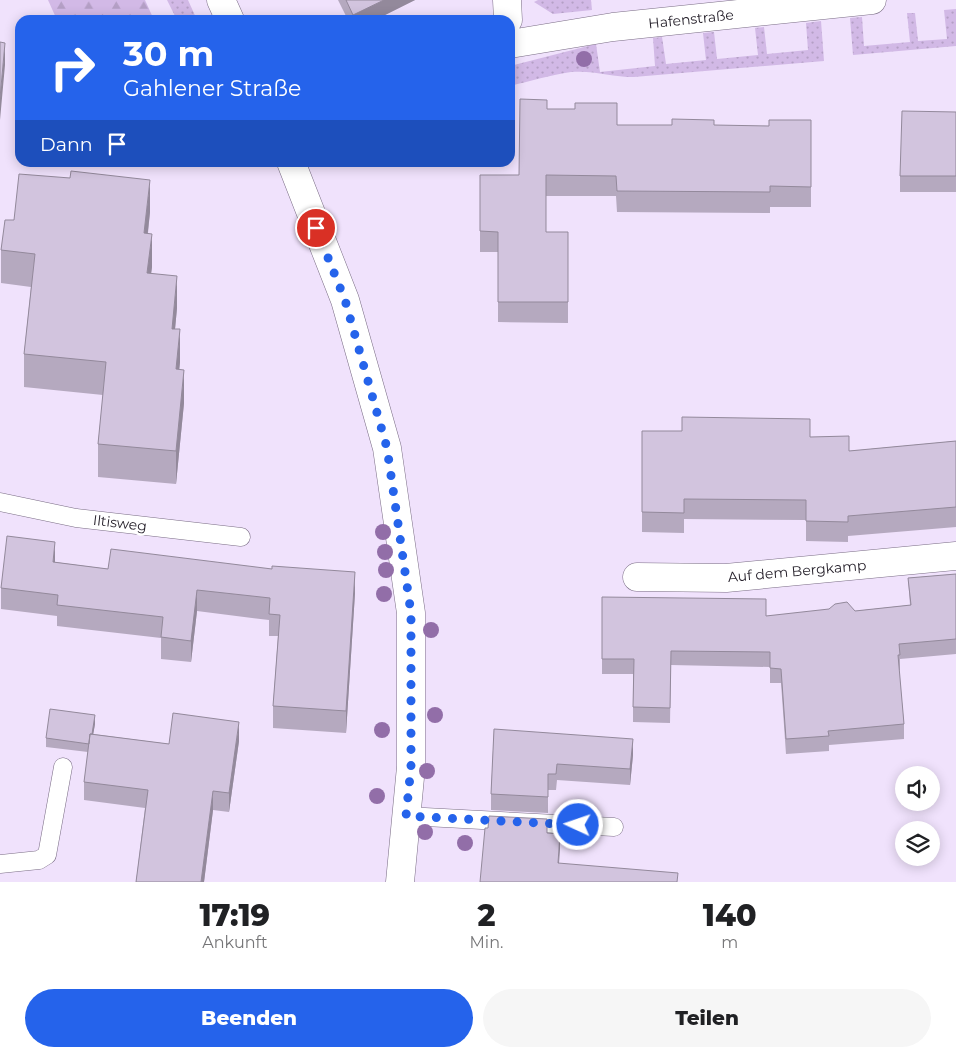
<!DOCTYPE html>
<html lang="de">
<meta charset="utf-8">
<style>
:root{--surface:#fff;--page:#f6f6f6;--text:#202124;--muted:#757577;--accent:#2563eb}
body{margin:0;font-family:Montserrat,sans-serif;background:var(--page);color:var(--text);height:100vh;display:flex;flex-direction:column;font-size:19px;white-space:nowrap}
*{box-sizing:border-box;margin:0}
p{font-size:16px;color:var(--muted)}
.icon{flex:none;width:28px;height:28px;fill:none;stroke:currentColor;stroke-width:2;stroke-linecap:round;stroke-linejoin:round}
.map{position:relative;height:882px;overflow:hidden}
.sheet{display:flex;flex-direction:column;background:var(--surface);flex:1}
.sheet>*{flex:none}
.banner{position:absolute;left:15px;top:15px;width:500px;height:152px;border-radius:15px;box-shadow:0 2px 12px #0003;background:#2563eb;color:#fff;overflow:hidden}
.tools{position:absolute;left:895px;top:766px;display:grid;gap:10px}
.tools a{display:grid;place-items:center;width:45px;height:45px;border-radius:50%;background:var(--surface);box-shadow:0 2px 12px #0003;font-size:25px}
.pin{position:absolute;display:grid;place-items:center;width:42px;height:42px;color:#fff;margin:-21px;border:2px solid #fff;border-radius:50%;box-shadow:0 1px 5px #0007}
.me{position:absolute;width:55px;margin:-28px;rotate:273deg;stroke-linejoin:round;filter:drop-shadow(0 0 4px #0008)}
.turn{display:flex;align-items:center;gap:18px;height:105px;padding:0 25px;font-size:22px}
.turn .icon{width:65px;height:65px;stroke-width:2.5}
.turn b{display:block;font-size:35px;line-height:42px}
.then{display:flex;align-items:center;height:48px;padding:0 25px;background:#0003;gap:10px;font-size:19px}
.eta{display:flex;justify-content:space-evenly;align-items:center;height:85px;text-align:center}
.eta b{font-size:30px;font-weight:800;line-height:35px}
.button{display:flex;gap:10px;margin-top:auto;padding:10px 25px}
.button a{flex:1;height:58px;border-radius:30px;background:var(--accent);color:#fff;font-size:20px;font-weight:800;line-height:58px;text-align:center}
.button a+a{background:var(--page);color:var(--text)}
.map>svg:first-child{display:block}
</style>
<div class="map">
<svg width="956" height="882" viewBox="0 0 956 882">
<defs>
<pattern id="grass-dots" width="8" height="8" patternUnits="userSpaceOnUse" patternTransform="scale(1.25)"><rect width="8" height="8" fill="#d2b9e6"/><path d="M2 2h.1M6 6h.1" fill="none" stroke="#b49fc5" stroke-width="1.8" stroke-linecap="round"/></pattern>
<pattern id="forest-firs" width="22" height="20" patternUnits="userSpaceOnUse" patternTransform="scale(1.25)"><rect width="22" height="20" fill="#d2b9e6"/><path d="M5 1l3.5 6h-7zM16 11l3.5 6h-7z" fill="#b49fc5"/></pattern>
</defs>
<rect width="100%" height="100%" fill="#f0e2fc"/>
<path fill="url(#grass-dots)" d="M 167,0 L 188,0 L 197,20 L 177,20 Z
M 538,0 L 591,0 L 592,10 L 553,14 L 534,2 Z
M 956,9 L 956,46 L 853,55 L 850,18 L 862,17 L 864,46 L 910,42 L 907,13 L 915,13 L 918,41 L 947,39 L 944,10 Z
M 821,21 L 824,61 L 634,77 C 612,77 593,70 571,72 C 551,75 530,81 510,86 L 510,66 L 596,44 L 600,72 L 655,66 L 653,38 L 662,37 L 666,64 L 706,60 L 703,33 L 714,32 L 717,59 L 758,55 L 755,28 L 764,27 L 767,54 L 808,50 L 806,23 Z"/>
<path fill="url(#forest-firs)" d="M 48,0 L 145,0 L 154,20 L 57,20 Z"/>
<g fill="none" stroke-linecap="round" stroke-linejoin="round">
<defs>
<path id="lane" d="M 0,502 L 76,518 L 241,537
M 406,816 L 614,827
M 0,864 L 39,860 L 47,855 L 63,767"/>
<path id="street" d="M 507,0 L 508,20
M 510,44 L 613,27 L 872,0
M 637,577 L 726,578 L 956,556"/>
<path id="secondary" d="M 221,0 L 230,20
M 291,162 L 345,300 L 387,448 L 411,613 L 411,767 L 400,882"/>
</defs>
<use href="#lane" stroke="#7a6d85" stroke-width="19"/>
<use href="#street" stroke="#7a6d85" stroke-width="29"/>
<use href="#secondary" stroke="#7a6d85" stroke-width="29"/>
<use href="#lane" stroke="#fff" stroke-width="18"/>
<use href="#street" stroke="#fff" stroke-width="28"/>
<use href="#secondary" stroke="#fff" stroke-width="28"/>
</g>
<g fill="#926ea8">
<circle cx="584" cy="59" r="8"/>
<circle cx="383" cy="532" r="8"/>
<circle cx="385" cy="552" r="8"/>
<circle cx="386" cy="570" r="8"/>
<circle cx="384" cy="594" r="8"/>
<circle cx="431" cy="630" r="8"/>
<circle cx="435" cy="715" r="8"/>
<circle cx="382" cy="730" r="8"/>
<circle cx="427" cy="771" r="8"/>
<circle cx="377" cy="796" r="8"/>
<circle cx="425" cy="832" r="8"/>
<circle cx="465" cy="843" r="8"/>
</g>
<path fill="#b5a9bf" d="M 338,0 L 415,0 L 375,20 L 348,20 Z
M 547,109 L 617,125 L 769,126 L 811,120 L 811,207 L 770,207 L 770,213 L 617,212 L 616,196 L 546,196 L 546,232 L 568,232 L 568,323 L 498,322 L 498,252 L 480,252 L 480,175 L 519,175 Z
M 956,112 L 956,192 L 900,192 L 900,176 Z
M 150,212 L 148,233 L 152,267 L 151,273 L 177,308 L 175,329 L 180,362 L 179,370 L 184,403 L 176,484 L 98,477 L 98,444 L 103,395 L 24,387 L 24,354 L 31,287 L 1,283 L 1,250 L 14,220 Z
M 642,431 L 810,437 L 849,451 L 956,441 L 956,527 L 848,536 L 848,542 L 806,541 L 806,520 L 684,519 L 684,533 L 642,532 Z
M 55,562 L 108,569 L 355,593 L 346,733 L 273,728 L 273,706 L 278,636 L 269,636 L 269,620 L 197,611 L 191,662 L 161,659 L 161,638 L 57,626 L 57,616 L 1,609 L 1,588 Z
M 956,574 L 956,654 L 900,659 L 900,670 L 899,670 L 904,724 L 904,739 L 829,745 L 829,751 L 786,754 L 781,683 L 770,683 L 770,667 L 671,665 L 670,723 L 633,722 L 633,674 L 602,674 L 602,597 L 766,616 L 855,611 L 910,605 L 908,578 Z
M 95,724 L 93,734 L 169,744 L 239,741 L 229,812 L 213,810 L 204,882 L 136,882 L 145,808 L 84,800 L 84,782 L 88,752 L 46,747 L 46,738 Z
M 494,729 L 633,755 L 630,785 L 557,780 L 556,790 L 548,790 L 548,813 L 491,810 L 491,794 Z"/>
<path fill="#93899b" d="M 384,0 L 415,0 L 375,20 L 353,20 L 353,15 Z
M 5,43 L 5,65 L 0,120 L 0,98 Z
M 150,180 L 150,212 L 144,266 L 144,233 Z
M 152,234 L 152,267 L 147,305 L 147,273 Z
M 177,276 L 177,308 L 172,361 L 172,329 Z
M 180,329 L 180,362 L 176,402 L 176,369 Z
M 184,370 L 184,403 L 176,484 L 176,451 Z
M 55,542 L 55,563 L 53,562 Z
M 355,572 L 355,593 L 346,733 L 346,711 Z
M 197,590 L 197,611 L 191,662 L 191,641 Z
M 95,715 L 95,724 L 90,753 L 90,744 Z
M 239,722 L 239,741 L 229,812 L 229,793 Z
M 633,739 L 633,755 L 630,785 L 630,769 Z
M 213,791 L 213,810 L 204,882 L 201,882 Z
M 560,834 L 560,849 L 558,878 L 558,863 Z"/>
<path fill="#d2c4de" stroke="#93899b" d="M 346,0 L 384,0 L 353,15 Z
M 0,42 L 5,43 L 0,98 Z
M 520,99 L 547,100 L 547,109 L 575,109 L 575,103 L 617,103 L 617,125 L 672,125 L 672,119 L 714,120 L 714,125 L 769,126 L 769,120 L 811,120 L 811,187 L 770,186 L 770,192 L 617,191 L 616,176 L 546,175 L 546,232 L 568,232 L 568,302 L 498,302 L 498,232 L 480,231 L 480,175 L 519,175 Z
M 902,111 L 956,112 L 956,176 L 900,176 Z
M 71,171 L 150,180 L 144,233 L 152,234 L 147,273 L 177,276 L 172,329 L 180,329 L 176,369 L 184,370 L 176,451 L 98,444 L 106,362 L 24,354 L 35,254 L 1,250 L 5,220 L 14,220 L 19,174 L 70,178 Z
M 682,417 L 810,419 L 810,437 L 849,436 L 849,451 L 956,441 L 956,507 L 848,516 L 848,522 L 806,521 L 806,500 L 684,499 L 684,513 L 642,512 L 642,431 L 682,431 Z
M 7,536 L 55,542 L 53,562 L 108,569 L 111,549 L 272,569 L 272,566 L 355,572 L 346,711 L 273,706 L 280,615 L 269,614 L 270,598 L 197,590 L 191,641 L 161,637 L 163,617 L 57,605 L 58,595 L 1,588 Z
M 956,574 L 956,639 L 899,644 L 900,655 L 898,655 L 904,724 L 828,731 L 829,736 L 786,739 L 781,669 L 770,668 L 770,652 L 671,651 L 670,708 L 633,707 L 634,659 L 602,659 L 602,597 L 766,599 L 766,616 L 829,609 L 835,604 L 847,602 L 855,611 L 911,605 L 908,578 Z
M 50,709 L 95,715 L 92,734 L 90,734 L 89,744 L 46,738 Z
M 173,713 L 239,722 L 229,793 L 213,791 L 201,882 L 136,882 L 148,790 L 84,782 L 90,734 L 169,744 Z
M 494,729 L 633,739 L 630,769 L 557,764 L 556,774 L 548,774 L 548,797 L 491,794 Z
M 489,816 L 547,819 L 547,833 L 560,834 L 558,863 L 678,873 L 677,882 L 480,882 L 485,828 L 488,828 Z"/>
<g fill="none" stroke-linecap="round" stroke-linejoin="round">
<path stroke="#2563eb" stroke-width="9" stroke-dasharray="0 16.2" d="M 316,228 L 345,300 L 387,448 L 411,613 L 411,767 L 406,816 L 578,825"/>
</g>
<g text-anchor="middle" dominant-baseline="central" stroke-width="5" stroke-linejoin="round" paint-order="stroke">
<g font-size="14" fill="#26212b" stroke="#fff">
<text transform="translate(691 19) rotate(-6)">Hafenstraße</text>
<text transform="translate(120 523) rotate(7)">Iltisweg</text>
<text transform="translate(797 571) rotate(-5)">Auf dem Bergkamp</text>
</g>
</g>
</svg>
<div class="tools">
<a><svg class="icon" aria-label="sound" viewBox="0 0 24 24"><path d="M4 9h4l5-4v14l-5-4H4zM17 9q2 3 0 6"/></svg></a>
<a><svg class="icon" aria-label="layers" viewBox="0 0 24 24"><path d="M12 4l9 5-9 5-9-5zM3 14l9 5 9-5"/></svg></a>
</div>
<div class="pin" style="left:316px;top:228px;background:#d93025"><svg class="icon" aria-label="arrive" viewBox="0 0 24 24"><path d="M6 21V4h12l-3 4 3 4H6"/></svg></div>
<svg class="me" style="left:578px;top:825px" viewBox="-20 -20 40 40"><circle r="17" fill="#2563eb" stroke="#fff" stroke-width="3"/><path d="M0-11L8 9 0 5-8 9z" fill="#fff"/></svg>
<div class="banner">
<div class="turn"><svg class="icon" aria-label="right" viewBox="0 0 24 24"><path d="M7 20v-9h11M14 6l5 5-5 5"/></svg><div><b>30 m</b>Gahlener Straße</div></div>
<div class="then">Dann<svg class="icon" aria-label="arrive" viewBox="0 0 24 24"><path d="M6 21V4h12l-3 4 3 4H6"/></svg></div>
</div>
</div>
<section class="sheet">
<div class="eta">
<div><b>17:19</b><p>Ankunft</p></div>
<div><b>2</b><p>Min.</p></div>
<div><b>140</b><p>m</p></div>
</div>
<div class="button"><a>Beenden</a><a>Teilen</a></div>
</section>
